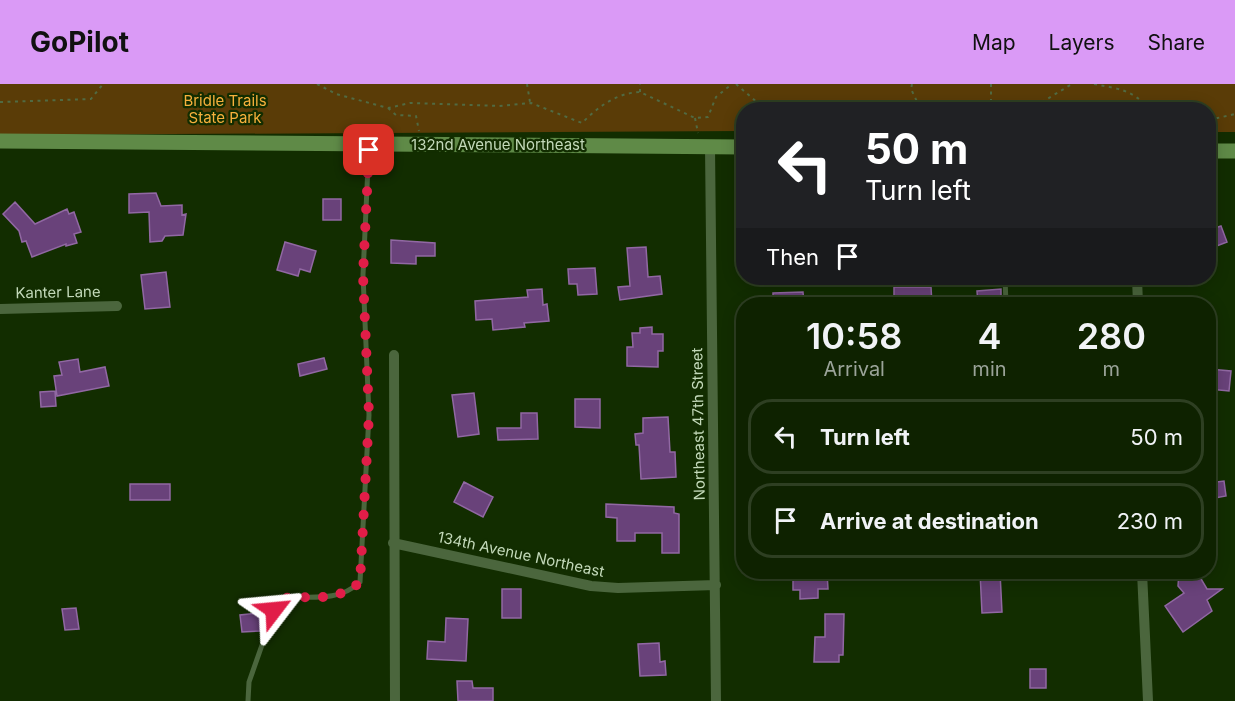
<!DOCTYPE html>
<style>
:root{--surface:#0e2200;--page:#172a0a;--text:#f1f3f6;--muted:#9ba499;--line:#2e3f22;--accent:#da9af6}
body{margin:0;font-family:Inter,sans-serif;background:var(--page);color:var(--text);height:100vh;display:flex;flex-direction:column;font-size:22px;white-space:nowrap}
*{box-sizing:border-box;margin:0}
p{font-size:20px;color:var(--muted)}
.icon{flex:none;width:33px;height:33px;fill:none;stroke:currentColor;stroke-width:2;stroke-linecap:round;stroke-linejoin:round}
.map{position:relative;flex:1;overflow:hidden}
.panel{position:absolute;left:736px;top:213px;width:480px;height:282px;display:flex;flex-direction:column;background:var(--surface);border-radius:24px;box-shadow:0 3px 15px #0003,0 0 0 2px var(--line)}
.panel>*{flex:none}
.guide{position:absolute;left:736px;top:18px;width:480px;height:183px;border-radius:24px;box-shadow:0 3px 15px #0003,0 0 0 2px var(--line);background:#202124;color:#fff;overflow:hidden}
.pin{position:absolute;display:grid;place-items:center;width:51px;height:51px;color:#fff;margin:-26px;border-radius:12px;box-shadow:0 3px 9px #0006}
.me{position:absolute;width:66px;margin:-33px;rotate:61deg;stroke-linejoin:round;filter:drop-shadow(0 0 4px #0008)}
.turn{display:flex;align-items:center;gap:21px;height:126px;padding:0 30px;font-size:27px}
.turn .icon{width:78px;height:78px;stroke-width:2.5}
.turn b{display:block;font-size:42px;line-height:51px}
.then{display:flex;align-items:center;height:57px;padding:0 30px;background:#0003;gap:12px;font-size:22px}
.eta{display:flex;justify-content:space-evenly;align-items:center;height:102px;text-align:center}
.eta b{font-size:36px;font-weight:600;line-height:42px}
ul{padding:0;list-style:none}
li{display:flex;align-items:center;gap:18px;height:75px;margin:0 12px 9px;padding:0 18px;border:3px solid var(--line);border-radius:24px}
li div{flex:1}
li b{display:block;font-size:22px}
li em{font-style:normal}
header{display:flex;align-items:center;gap:36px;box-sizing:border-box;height:84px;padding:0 30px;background:var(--accent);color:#111}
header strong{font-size:28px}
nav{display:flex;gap:33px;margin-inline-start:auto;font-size:21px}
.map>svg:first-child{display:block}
</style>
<header>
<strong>GoPilot</strong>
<nav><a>Map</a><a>Layers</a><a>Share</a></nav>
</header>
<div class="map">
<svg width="1235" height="617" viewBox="0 0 1235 617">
<rect width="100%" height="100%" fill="#122d00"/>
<path fill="#5a3c07" d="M 0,0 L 1235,0 L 1235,48 L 1209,48 L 1209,26 L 744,26 L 744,47 L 0,51 Z"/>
<path fill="#69427a" stroke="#9168a3" stroke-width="1.5" d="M 156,109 L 161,122 L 182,121 L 182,131 L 186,130 L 183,151 L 165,152 L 162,157 L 150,158 L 149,128 L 129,129 L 129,110 Z
M 323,115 L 341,115 L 341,136 L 323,136 Z
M 15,118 L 35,140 L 67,125 L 69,130 L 74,128 L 81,148 L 74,150 L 77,159 L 66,162 L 66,160 L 32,173 L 26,157 L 22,158 L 19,147 L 3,130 Z
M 1221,142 L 1227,158 L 1209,165 L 1209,146 Z
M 391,156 L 435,159 L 435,172 L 416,172 L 416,180 L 391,179 Z
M 285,158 L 316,167 L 310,188 L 300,185 L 298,192 L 277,186 Z
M 646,163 L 648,193 L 660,192 L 662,210 L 620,216 L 618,203 L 630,202 L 627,164 Z
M 595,184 L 597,210 L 578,211 L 577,200 L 569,200 L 568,185 Z
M 166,188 L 170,223 L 145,225 L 141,191 Z
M 894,203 L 931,203 L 932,220 L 894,220 Z
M 542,205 L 543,221 L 547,220 L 549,237 L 524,239 L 525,243 L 493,246 L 492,235 L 476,236 L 475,217 L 528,213 L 527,206 Z
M 1001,205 L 1001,220 L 978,220 L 977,207 Z
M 803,208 L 804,220 L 773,220 L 773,209 Z
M 652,243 L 652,250 L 663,250 L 663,267 L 658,267 L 658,283 L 627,282 L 627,263 L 633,263 L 632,249 L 640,249 L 640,244 Z
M 324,274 L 327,285 L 300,292 L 298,280 Z
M 78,275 L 80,288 L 105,283 L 109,302 L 57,312 L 54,292 L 62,291 L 59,278 Z
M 1209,285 L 1231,287 L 1229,307 L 1209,305 Z
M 55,307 L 56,322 L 41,323 L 40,308 Z
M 474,309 L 479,350 L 458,353 L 452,311 Z
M 575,315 L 600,315 L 600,344 L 575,343 Z
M 521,329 L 537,329 L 538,355 L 498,356 L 497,344 L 521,344 Z
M 668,333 L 670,368 L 675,368 L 676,393 L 641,395 L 639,361 L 636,361 L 635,350 L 643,349 L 643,334 Z
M 1224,397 L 1226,412 L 1209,415 L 1209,399 Z
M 464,398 L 493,413 L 483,433 L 454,418 Z
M 130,400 L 170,400 L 170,416 L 130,416 Z
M 606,420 L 674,423 L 674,429 L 679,430 L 679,469 L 662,469 L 662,449 L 635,449 L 635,457 L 617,457 L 617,434 L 606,433 Z
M 793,488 L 827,488 L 828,505 L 818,505 L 818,514 L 800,515 L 800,506 L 793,506 Z
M 980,488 L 1000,488 L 1002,528 L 982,529 Z
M 1179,488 L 1197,488 L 1207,505 L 1222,505 L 1207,516 L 1212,527 L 1183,548 L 1165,522 L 1184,509 L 1178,502 Z
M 502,505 L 521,505 L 521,534 L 502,534 Z
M 76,524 L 79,545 L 65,546 L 62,525 Z
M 259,529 L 260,547 L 242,548 L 240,531 Z
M 825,530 L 844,530 L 843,571 L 839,571 L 839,578 L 814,578 L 815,553 L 825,553 Z
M 446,534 L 468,535 L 466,577 L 427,575 L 428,557 L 445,558 Z
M 659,559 L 660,578 L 665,577 L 666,591 L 640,592 L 638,560 Z
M 1030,585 L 1046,585 L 1046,604 L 1030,604 Z
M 457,597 L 472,597 L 473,604 L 493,604 L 493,617 L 458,617 Z"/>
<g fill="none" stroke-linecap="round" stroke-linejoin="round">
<path stroke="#516a42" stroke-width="2" stroke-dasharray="3 4.5" stroke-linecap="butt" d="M 317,0 L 336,10 L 388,24 L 410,19 L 499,22 L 531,19 L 582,39 C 598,23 616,9 640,8 L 695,34 L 708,33 L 716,13 L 732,0
M 527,0 L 530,18
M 736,0 L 759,20 L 772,26
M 912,0 L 911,5 L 921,26
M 991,0 L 991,18 L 1012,26
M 1094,0 C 1119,5 1132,5 1150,26
M 640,8 L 640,0
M 0,18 L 91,15 L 103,0
M 388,24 L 396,31 L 416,32 L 419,47
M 831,26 L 844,26
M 1029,26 L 1072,0
M 695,34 L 698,49
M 1209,36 L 1235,30"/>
<path stroke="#4b663d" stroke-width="5" d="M 1005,194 L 1006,220
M 248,617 L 249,598 L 274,527 L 288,513 C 315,513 340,517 360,498 L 369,331 L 363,191 L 369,60"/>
<path stroke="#4b663d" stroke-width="10" d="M 710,63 L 716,617
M 1137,194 L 1138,220
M 0,225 L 117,222
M 394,271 L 395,617
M 393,459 L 591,502 L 618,504 L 716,501
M 1142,488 L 1148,617"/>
<path stroke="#5f8a47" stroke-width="15" d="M 0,57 L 744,63
M 1209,67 L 1235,67"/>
</g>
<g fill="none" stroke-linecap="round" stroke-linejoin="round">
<path stroke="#e11d48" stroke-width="10" stroke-dasharray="0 18" d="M 274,526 L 288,513 C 315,513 339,517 360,498 L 369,331 L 363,191 L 369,66"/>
</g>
<g text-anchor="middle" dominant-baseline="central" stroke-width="4.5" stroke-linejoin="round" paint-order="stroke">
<g font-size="15" fill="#f7b03c" stroke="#122d00">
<text x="225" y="16">Bridle Trails<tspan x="225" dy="17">State Park</tspan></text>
</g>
<g font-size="15" fill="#c3d9b9" stroke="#122d00">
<text x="498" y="60">132nd Avenue Northeast</text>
<text transform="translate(58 208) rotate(-1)">Kanter Lane</text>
<text transform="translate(698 340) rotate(-91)">Northeast 47th Street</text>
<text transform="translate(521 470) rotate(12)">134th Avenue Northeast</text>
</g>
</g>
</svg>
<div class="pin" style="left:369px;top:66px;background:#d93025"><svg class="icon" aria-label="arrive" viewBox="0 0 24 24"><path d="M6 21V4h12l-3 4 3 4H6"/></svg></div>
<svg class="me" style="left:274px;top:526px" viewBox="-20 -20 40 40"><path d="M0-17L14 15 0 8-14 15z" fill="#e11d48" stroke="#fff" stroke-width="4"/></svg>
<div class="guide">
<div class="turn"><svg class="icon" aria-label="left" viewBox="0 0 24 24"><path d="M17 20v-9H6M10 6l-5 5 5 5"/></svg><div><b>50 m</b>Turn left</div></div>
<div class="then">Then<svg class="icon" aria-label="arrive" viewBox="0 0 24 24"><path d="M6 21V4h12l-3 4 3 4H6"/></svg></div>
</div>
<section class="panel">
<div class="eta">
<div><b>10:58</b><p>Arrival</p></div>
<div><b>4</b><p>min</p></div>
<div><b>280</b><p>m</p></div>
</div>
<ul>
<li><svg class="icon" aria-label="left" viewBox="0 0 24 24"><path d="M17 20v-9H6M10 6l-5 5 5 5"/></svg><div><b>Turn left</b></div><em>50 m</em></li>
<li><svg class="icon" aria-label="arrive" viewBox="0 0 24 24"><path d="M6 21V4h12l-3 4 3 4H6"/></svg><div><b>Arrive at destination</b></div><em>230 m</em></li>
</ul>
</section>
</div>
